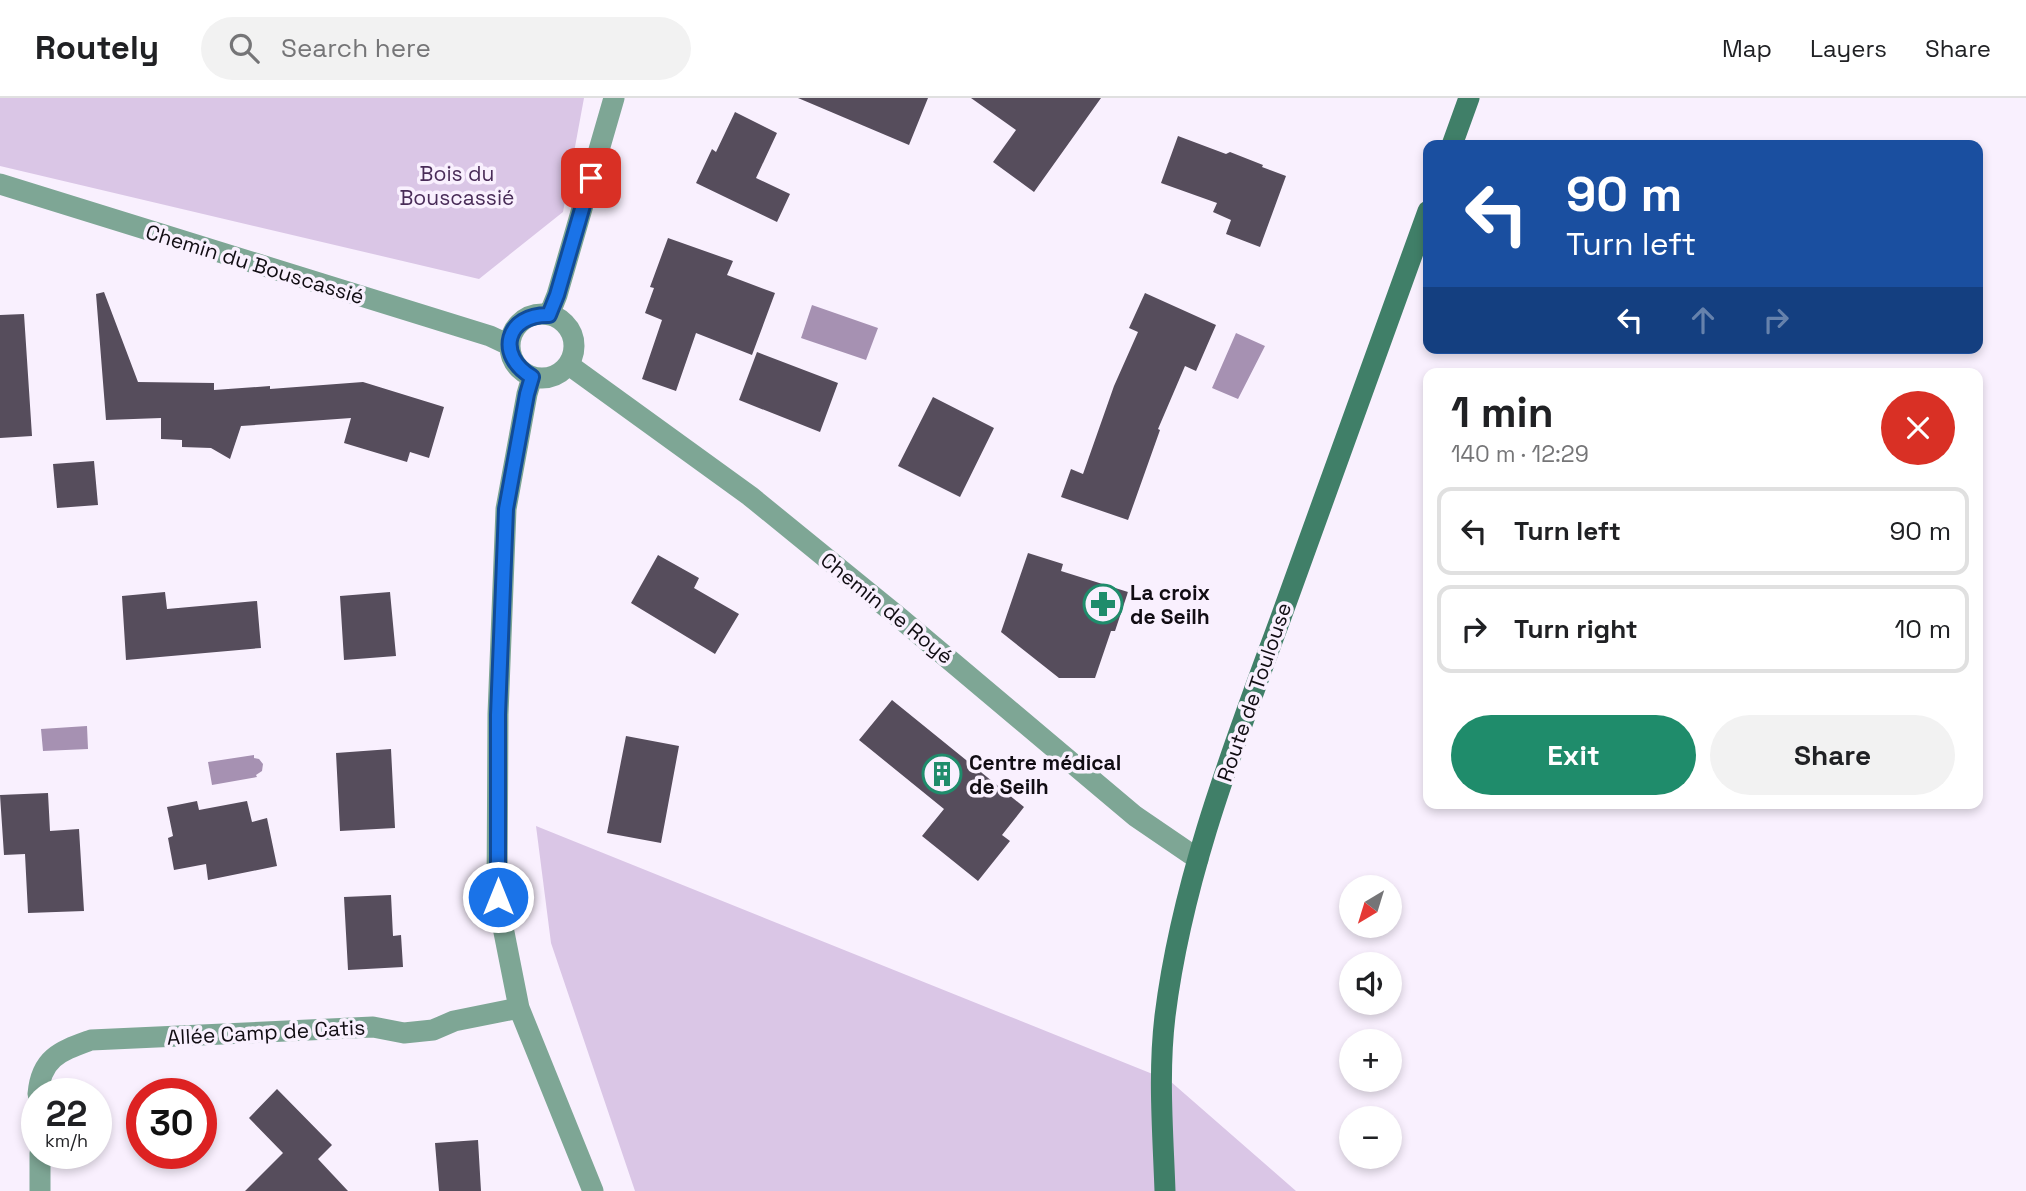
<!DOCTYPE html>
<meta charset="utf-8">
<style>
:root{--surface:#fff;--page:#f2f2f2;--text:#202124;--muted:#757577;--line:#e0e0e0;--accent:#1f8c6b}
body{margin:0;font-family:"Space Grotesk",sans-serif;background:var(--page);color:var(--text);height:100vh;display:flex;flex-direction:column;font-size:26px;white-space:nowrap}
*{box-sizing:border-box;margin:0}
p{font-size:23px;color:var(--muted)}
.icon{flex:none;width:38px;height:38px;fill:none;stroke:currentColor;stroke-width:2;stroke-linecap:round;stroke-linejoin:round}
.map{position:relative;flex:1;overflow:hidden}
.sheet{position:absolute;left:1423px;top:270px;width:560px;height:441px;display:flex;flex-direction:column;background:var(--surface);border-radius:14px;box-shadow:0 4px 10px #0003}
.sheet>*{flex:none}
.banner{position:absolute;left:1423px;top:42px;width:560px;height:214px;border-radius:14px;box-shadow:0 4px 10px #0003;background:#1a4fa0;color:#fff;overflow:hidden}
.needle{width:46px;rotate:218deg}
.fabs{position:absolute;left:1339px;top:777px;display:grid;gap:14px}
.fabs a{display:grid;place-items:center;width:63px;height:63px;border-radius:50%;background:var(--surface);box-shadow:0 4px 10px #0003;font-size:35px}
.speed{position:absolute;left:21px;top:980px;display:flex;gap:14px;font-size:35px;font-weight:700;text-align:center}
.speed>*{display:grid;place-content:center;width:91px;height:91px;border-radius:50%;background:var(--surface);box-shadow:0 4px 10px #0003;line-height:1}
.speed small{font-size:18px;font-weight:400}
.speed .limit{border:10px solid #d22;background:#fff;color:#111}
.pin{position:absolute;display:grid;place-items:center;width:60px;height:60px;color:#fff;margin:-30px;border-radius:14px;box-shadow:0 4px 10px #0006}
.me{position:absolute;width:77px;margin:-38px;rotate:0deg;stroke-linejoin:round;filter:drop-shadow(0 0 5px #0008)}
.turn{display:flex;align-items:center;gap:24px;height:147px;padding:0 28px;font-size:32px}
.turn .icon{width:91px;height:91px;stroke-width:2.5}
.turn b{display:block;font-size:49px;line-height:60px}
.lanes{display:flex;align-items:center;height:66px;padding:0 28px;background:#0003;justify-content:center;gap:35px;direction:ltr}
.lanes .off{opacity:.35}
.round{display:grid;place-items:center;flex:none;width:74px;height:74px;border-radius:37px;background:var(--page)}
.overview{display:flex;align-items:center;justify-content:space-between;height:119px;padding:0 28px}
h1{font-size:42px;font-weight:600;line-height:52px}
.action{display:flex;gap:14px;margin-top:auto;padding:14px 28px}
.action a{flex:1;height:80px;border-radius:42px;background:var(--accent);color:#fff;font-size:28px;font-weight:600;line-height:80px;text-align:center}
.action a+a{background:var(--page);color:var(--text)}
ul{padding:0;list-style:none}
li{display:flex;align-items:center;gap:21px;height:88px;margin:0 14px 10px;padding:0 14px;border:4px solid var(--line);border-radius:14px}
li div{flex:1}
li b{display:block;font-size:26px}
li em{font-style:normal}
header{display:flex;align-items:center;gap:42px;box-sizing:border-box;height:98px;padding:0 35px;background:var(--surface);border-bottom:2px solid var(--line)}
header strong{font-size:33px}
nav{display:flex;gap:38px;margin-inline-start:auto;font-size:24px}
.search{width:490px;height:63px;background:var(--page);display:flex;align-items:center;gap:18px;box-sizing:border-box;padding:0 24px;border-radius:38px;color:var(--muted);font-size:26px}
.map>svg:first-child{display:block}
</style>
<header>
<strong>Routely</strong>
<div class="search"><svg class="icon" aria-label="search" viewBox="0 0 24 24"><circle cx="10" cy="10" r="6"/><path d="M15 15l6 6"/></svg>Search here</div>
<nav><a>Map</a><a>Layers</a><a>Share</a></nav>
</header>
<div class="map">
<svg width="2026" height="1093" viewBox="0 0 2026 1093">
<rect width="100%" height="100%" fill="#f9f0fe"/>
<path fill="#dac6e6" d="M 0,0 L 584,0 L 563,114 L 479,181 L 0,68 Z
M 536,728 L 1170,983 L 1296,1093 L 635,1093 L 551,845 Z"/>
<path fill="#a691b2" d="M 812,207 L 878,230 L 866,262 L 801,240 Z
M 1236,235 L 1265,248 L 1238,301 L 1212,290 Z
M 87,628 L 88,651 L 43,653 L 41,631 Z
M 254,657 L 254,660 L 259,661 L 263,666 L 262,673 L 256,677 L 257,679 L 212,687 L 208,664 Z"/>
<path fill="#564d5c" d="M 798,0 L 928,0 L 909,47 Z
M 971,0 L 1101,0 L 1034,94 L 993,64 L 1016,32 Z
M 735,14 L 777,35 L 756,80 L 790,96 L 777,124 L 696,85 L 712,51 L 716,54 Z
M 1178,38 L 1226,56 L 1230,54 L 1263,67 L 1262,69 L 1286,78 L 1260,149 L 1226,136 L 1231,122 L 1213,114 L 1217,105 L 1161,85 Z
M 668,140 L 733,163 L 727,177 L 775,195 L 752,257 L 696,235 L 676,293 L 642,281 L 662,222 L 645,215 L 654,190 L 650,189 Z
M 104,194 L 138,284 L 214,285 L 214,292 L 270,288 L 270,291 L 363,284 L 444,309 L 429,360 L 410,354 L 407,364 L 344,345 L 351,320 L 241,328 L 230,361 L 211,350 L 182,349 L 182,342 L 161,341 L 161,320 L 106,322 L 96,196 Z
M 1145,195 L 1216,227 L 1196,273 L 1185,268 L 1158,331 L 1160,332 L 1128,422 L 1061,399 L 1071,371 L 1083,376 L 1114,288 L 1138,234 L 1129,230 Z
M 24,216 L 32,338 L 0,340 L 0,217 Z
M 757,254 L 838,285 L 820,334 L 739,302 Z
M 933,299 L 994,330 L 960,399 L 898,368 Z
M 94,363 L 98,407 L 57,410 L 53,366 Z
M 1028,455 L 1063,466 L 1061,473 L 1128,494 L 1115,533 L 1111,533 L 1095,580 L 1059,580 L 1001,534 Z
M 658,457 L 699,480 L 694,490 L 739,516 L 715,556 L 631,505 Z
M 165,494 L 167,511 L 257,503 L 261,550 L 126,562 L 122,498 Z
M 390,494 L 396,558 L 344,562 L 340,498 Z
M 892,602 L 1024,709 L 1002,737 L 1010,743 L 978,783 L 922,738 L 944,711 L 859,642 Z
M 626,638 L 679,648 L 661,745 L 607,735 Z
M 391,651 L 395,730 L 340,733 L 336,655 Z
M 48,695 L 50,733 L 79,731 L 84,813 L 28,815 L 25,756 L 4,757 L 0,697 Z
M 197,703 L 199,712 L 247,703 L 252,724 L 267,720 L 277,768 L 208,782 L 206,766 L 174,772 L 168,740 L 173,738 L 167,709 Z
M 391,797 L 393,838 L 401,837 L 403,869 L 348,872 L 344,799 Z
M 277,991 L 332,1047 L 318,1061 L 348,1093 L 245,1093 L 283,1055 L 249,1020 Z
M 478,1042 L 481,1093 L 439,1093 L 435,1045 Z"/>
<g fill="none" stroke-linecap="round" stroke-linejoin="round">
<path stroke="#7ea695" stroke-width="21" d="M 0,86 L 490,238 L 509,247
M510 248a32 32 0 1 1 64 0a32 32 0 1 1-64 0Z
M 549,217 L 557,197 L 614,0
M 569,267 L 750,398 L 901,521 L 1135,718 L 1198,761
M 532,279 L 527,296 L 506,411 L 498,616 L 497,799 L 519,910 L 593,1093
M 38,996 C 41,959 61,953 91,942 L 373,929 L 404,935 L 433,932 L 454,923 L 519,910
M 40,1093 L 40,1055"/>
<path stroke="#407f68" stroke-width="21" d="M 1452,47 L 1469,0
M 1165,1093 C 1163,1035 1158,976 1165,918 C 1182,781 1233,650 1280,522 C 1329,385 1379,249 1428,113"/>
</g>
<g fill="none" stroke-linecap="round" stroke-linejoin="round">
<defs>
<path id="route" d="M 498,799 L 498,617 L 506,411 L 527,296 L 532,279 C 495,257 506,216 549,217 L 557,197 L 591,80"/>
</defs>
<use href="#route" stroke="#114b97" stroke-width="18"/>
<use href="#route" stroke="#1a73e8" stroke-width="12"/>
</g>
<defs>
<symbol id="pharmacy-ring" viewBox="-11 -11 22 22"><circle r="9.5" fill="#f9f0fe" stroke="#1f8c6b" stroke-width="1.5"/><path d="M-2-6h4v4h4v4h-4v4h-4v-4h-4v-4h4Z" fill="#1f8c6b"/></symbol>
<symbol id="building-ring" viewBox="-11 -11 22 22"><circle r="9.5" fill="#f9f0fe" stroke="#1f8c6b" stroke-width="1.5"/><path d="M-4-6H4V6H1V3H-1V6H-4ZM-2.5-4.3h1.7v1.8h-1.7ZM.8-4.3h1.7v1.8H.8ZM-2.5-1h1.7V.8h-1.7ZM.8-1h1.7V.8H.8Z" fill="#1f8c6b"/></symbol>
</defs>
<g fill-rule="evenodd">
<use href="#pharmacy-ring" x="1081" y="484" width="44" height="44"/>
<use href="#building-ring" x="920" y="654" width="44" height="44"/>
</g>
<g text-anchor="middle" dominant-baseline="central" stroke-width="7" stroke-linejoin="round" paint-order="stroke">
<g font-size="21" fill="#492c58" stroke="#f9f0fe">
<text x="457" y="75">Bois du<tspan x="457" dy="24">Bouscassié</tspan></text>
</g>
<g font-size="21" fill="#110d13" stroke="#f9f0fe">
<text transform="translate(255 166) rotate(17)">Chemin du Bouscassié</text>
<text transform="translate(887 510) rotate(39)">Chemin de Royé</text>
<text transform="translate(1254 594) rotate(-71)">Route de Toulouse</text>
<text transform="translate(266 934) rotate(-3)">Allée Camp de Catis</text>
</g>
<g font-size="21" font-weight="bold" fill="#110d13" stroke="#f9f0fe" text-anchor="start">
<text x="1130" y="494">La croix<tspan x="1130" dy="24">de Seilh</tspan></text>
<text x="969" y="664">Centre médical<tspan x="969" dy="24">de Seilh</tspan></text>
</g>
</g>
</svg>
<div class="fabs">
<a><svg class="needle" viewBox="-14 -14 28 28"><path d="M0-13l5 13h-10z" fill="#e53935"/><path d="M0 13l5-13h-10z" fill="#757577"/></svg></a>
<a><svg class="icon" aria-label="sound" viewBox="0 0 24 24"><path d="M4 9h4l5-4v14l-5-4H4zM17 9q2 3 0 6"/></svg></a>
<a>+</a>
<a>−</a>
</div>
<div class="speed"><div>22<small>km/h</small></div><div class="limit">30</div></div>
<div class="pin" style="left:591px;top:80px;background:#d93025"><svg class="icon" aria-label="arrive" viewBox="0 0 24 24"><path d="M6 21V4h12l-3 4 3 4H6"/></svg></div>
<svg class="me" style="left:498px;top:799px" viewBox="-20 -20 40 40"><circle r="17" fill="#1a73e8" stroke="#fff" stroke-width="3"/><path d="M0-11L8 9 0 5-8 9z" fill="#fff"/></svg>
<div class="banner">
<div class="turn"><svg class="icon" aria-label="left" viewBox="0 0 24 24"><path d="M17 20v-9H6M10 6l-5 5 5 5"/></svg><div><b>90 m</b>Turn left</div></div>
<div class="lanes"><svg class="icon" aria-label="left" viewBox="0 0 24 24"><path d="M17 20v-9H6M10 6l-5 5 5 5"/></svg><svg class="icon off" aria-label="ahead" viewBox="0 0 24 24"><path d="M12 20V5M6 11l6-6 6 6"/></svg><svg class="icon off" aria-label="right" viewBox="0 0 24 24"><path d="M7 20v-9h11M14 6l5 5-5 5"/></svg></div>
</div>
<section class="sheet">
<div class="overview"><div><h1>1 min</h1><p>140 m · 12:29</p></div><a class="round" style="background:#d93025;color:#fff"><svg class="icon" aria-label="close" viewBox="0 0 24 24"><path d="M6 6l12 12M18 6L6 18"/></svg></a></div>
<ul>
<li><svg class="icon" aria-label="left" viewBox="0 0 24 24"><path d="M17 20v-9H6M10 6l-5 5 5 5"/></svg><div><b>Turn left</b></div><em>90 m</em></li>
<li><svg class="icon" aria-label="right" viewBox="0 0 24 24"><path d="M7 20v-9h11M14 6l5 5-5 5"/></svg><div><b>Turn right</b></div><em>10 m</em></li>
</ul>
<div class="action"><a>Exit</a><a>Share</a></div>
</section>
</div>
